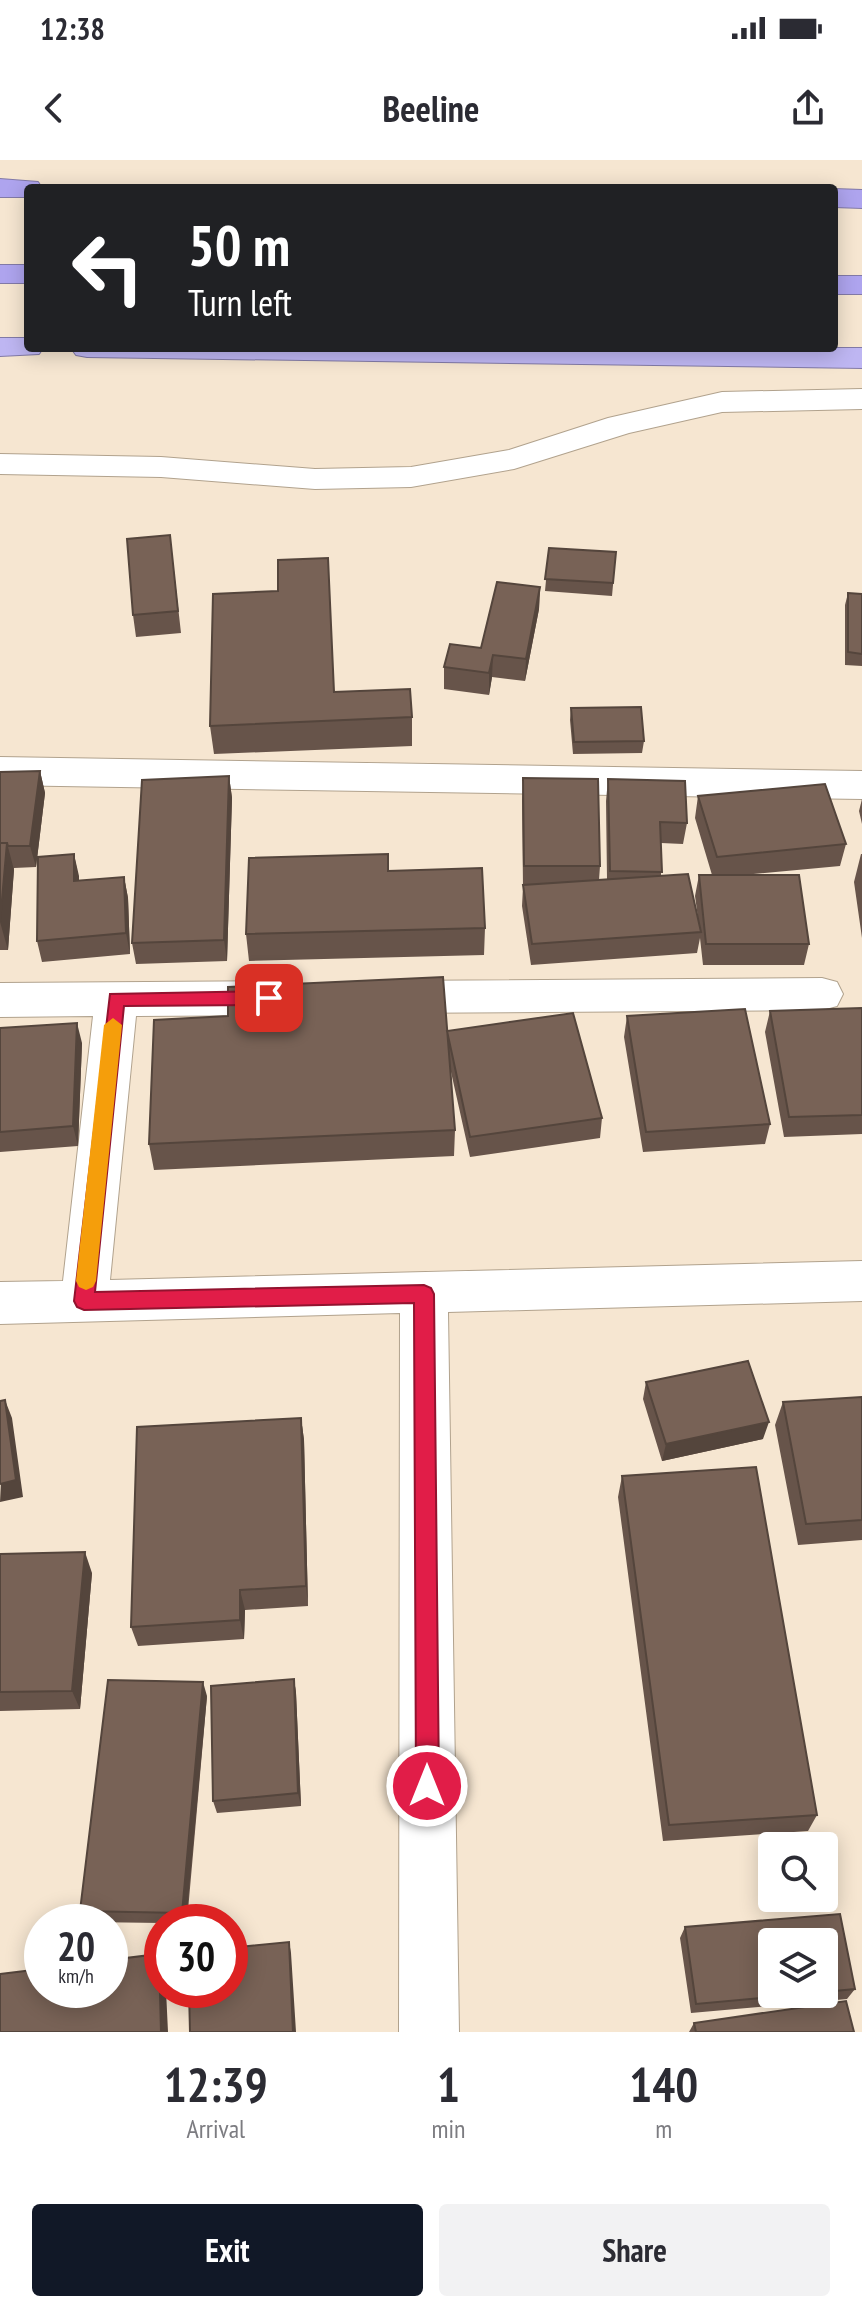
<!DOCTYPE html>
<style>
:root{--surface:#fff;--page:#f2f2f3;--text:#2b2b33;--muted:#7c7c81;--accent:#111827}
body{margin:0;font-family:"PT Sans Narrow",sans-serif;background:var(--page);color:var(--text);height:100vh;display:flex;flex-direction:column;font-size:30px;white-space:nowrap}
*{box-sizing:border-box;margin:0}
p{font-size:26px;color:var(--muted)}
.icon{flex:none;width:44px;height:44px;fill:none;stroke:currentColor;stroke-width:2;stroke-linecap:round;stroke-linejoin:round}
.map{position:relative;height:1872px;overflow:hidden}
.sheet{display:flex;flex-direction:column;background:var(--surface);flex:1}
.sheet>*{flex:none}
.hud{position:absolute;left:24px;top:24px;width:814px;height:168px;border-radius:8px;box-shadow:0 4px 20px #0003;background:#202124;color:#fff;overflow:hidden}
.buttons{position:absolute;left:758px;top:1672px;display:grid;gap:16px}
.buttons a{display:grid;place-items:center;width:80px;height:80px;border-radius:8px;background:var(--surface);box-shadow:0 4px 20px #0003;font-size:40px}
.speed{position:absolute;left:24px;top:1744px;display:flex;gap:16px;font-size:40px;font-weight:700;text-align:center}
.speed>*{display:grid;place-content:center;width:104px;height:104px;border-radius:50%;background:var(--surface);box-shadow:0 4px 20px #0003;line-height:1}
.speed small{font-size:20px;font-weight:400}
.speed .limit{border:12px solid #d22;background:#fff;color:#111}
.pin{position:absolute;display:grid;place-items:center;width:68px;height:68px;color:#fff;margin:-34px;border-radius:16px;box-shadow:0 4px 12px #0006}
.me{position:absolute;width:88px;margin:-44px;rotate:0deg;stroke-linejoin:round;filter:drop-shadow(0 0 6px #0008)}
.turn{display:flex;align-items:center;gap:28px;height:168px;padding:0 32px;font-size:36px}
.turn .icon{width:104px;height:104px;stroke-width:2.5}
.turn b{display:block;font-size:56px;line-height:68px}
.eta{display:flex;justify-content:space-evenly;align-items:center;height:136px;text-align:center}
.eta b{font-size:48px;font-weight:700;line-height:56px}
.button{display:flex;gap:16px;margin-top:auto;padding:16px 32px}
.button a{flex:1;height:92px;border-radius:8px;background:var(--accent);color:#fff;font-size:32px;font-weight:700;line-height:92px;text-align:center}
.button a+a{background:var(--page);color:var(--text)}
.status{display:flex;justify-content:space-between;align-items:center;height:56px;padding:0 40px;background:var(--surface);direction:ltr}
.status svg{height:22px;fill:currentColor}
header{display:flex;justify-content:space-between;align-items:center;height:104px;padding:0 32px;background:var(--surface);font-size:36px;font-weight:700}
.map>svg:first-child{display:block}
</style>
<div class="status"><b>12:38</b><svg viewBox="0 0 49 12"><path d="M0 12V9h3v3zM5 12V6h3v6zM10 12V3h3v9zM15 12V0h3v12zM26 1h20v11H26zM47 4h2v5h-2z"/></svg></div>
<header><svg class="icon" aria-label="back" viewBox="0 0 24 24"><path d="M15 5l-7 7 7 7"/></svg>Beeline<svg class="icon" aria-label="share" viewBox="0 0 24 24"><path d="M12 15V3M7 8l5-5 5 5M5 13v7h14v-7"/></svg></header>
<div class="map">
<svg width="862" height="1872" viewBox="0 0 862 1872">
<rect width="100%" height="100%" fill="#f6e6d1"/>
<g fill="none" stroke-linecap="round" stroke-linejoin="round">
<defs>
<path id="minor" d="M 862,229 L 862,249 L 722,252 L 629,273 L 514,309 L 411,327 L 315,329 L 161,317 L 0,314 L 0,294 L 161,297 L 315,309 L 411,307 L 509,290 L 608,258 L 722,232 Z
M 0,597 L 862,611 L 862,639 L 0,625 Z
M 822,818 L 837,822 L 843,834 L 837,846 L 822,850 L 386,853 L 371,849 L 365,837 L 371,825 L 386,821 Z
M 286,821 L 301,826 L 307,838 L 301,850 L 286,855 L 136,856 L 110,1120 L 862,1101 L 862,1141 L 448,1152 L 459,1872 L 399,1872 L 400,1153 L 0,1164 L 0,1122 L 63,1121 L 93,856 L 0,857 L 0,823 Z"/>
<path id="trunk" d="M 0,178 L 28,178 L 28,188 L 43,188 L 39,194 L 0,196 Z
M 71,188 L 862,188 L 862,208 L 87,197 L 76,195 Z"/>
<path id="motorway" d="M 0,19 L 38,22 L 42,28 L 28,28 L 28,37 L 0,37 Z
M 834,29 L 862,30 L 862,48 L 834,47 Z
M 0,105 L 28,105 L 28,123 L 0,123 Z
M 834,116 L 862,116 L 862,134 L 834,134 Z"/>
</defs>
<use href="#minor" stroke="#b1a28d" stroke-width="2"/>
<use href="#trunk" stroke="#827aa7" stroke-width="2"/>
<use href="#motorway" stroke="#827aa7" stroke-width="2"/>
<use href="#minor" fill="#fff" fill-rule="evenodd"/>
<use href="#trunk" fill="#beb6f2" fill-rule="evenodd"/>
<use href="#motorway" fill="#aea4ee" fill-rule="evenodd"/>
</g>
<path fill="#67544a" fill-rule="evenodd" d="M 170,375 L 181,473 L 136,477 L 133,455 Z
M 549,388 L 616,392 L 612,436 L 545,431 Z
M 540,427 L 539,449 L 525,521 L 492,517 L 489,535 L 444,529 L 444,507 L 481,488 Z
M 848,433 L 862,434 L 862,506 L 845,505 L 845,445 Z
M 334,532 L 412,557 L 412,586 L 214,594 L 210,566 Z
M 571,548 L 644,581 L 642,593 L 573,594 L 570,560 Z
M 40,611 L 45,633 L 36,707 L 14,708 L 8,790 L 0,790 L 0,612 Z
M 229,616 L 232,638 L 227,801 L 136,804 L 132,783 Z
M 523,618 L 600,706 L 599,720 L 607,719 L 606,641 L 608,619 L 687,663 L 683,684 L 661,683 L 661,716 L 698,758 L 695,736 L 699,715 L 712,715 L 695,658 L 698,636 L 846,684 L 840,706 L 743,715 L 809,784 L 804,805 L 703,805 L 700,778 L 697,793 L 531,805 L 522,746 L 523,727 L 522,640 Z
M 862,639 L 862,664 L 859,651 Z
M 74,694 L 79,721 L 124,717 L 128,738 L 130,794 L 42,802 L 37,781 Z
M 861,694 L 862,694 L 862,778 L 854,722 Z
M 389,711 L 485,768 L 484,795 L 249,801 L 246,774 Z
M 862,848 L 862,974 L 784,977 L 765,872 L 770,851 Z
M 627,856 L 770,964 L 765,984 L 643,992 L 624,877 Z
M 0,868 L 82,883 L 78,986 L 0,992 Z
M 447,872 L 602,958 L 600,978 L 470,997 L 449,903 L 455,970 L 454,996 L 154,1010 L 149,984 Z
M 646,1222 L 763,1279 L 662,1301 L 643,1239 Z
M 862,1237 L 862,1380 L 798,1385 L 775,1265 L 783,1242 Z
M 301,1258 L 304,1280 L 308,1446 L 245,1450 L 244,1479 L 138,1486 L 131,1467 Z
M 622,1316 L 817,1655 L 808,1671 L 663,1681 L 618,1337 Z
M 0,1394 L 92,1413 L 80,1549 L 0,1551 Z
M 294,1519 L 296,1533 L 301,1646 L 217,1653 L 213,1641 Z
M 207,1536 L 187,1762 L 162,1762 L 162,1763 L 87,1762 L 80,1751 Z
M 840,1754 L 855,1829 L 847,1839 L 691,1853 L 680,1778 L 685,1767 ZM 772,1782 L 824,1782 L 824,1834 L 772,1834 Z
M 694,1863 L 696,1872 L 689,1872 Z"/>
<path fill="#54453c" d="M 540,427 L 539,449 L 525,521 L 526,499 Z
M 493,495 L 492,517 L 489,535 L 489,513 Z
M 40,611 L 45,633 L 36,707 L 30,686 Z
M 229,616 L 232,638 L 227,801 L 224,780 Z
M 7,683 L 14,710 L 8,790 L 0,762 Z
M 74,694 L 79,716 L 79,743 L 74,721 Z
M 124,717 L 128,738 L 130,794 L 126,773 Z
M 77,863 L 82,883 L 78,986 L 73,966 Z
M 5,1240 L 12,1258 L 23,1337 L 0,1342 Z
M 301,1258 L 304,1280 L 308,1446 L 306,1426 Z
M 769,1262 L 763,1279 L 662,1301 L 666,1284 Z
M 85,1392 L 92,1413 L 80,1549 L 72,1531 Z
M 240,1430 L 245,1450 L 244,1479 L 240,1460 Z
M 294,1519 L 296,1533 L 301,1646 L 298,1633 Z
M 203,1522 L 207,1536 L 186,1762 L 182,1753 Z
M 289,1782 L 291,1793 L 296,1872 L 293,1872 Z
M 159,1794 L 162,1801 L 162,1830 L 166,1830 L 168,1872 L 161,1872 Z"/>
<path fill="#786256" stroke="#54453c" stroke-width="2" d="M 170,375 L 178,451 L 133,455 L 127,379 Z
M 549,388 L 616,392 L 613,423 L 545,419 Z
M 328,398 L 334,532 L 410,529 L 412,557 L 210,566 L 213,434 L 278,431 L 278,400 Z
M 497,422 L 540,427 L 526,499 L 493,495 L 489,513 L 444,507 L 450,484 L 481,488 Z
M 848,433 L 862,434 L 862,494 L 848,492 Z
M 641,547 L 644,581 L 574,582 L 571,548 Z
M 40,611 L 30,686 L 8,686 L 7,683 L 0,683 L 0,612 Z
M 229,616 L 224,780 L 132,783 L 142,620 Z
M 523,618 L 598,619 L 600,706 L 524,706 Z
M 608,619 L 685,621 L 687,663 L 660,662 L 662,712 L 610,711 Z
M 825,624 L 846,684 L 717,697 L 698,636 Z
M 0,683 L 7,683 L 0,762 Z
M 74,694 L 74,721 L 124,717 L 126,773 L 37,781 L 38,697 Z
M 388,694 L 388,711 L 482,708 L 485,768 L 246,774 L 249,698 Z
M 688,714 L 701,772 L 532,784 L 523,725 Z
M 699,715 L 799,715 L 809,784 L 706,784 Z
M 443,817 L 455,970 L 149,984 L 154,860 L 228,856 L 228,827 Z
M 862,848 L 862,955 L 789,957 L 770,851 Z
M 745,849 L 770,964 L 646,972 L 627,856 Z
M 573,853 L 602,958 L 470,977 L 447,871 Z
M 77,863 L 73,966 L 0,972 L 0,868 Z
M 748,1201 L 769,1262 L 666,1284 L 646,1222 Z
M 862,1237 L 862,1360 L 806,1364 L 783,1242 Z
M 5,1240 L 16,1320 L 0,1324 L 0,1241 Z
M 301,1258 L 306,1426 L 240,1430 L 240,1460 L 131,1467 L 137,1267 Z
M 756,1307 L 817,1655 L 669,1665 L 622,1316 Z
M 85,1392 L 72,1531 L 0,1532 L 0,1394 Z
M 294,1519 L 298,1633 L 213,1641 L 211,1526 Z
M 108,1520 L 203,1522 L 182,1753 L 80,1751 Z
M 840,1754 L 855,1829 L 824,1832 L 824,1782 L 772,1782 L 772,1834 L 804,1834 L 696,1844 L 685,1767 Z
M 289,1782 L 293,1872 L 190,1872 L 189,1830 L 230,1830 L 230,1788 Z
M 159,1794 L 161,1872 L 0,1872 L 0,1814 L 42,1809 L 42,1830 L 110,1830 L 110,1800 Z
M 846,1841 L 854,1872 L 696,1872 L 694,1863 Z"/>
<path fill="#e11d48" stroke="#92132f" stroke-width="2" d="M 269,831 L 278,838 L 269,845 L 124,846 L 95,1132 L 424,1125 L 431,1128 L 434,1134 L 439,1626 L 436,1634 L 427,1637 L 419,1634 L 416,1626 L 414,1143 L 84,1150 L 77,1147 L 74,1141 L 110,834 Z"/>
<path fill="#f59e0b" d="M 113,858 L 122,865 L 96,1121 L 93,1127 L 86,1130 L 79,1127 L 76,1121 L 104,865 Z"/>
</svg>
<div class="buttons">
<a><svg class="icon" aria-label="search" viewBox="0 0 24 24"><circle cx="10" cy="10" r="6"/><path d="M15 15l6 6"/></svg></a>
<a><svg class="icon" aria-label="layers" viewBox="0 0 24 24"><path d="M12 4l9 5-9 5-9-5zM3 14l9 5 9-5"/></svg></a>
</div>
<div class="speed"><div>20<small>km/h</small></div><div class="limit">30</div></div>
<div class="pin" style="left:269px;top:838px;background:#d93025"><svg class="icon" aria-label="arrive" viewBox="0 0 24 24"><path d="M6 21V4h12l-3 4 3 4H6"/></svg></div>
<svg class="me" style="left:427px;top:1626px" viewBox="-20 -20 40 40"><circle r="17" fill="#e11d48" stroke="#fff" stroke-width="3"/><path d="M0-11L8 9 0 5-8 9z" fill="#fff"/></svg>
<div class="hud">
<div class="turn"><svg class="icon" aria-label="left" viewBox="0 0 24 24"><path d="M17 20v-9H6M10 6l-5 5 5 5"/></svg><div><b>50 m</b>Turn left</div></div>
</div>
</div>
<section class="sheet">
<div class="eta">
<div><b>12:39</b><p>Arrival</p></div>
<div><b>1</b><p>min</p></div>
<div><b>140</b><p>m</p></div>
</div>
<div class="button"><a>Exit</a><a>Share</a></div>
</section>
